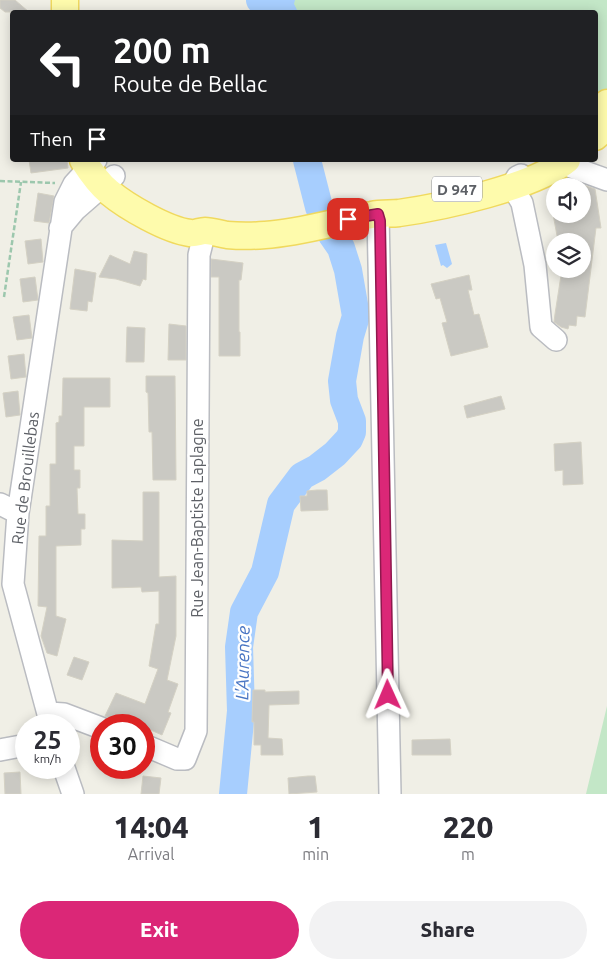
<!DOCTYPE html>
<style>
:root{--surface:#fff;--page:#f2f2f3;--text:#2b2b33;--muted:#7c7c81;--accent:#db2777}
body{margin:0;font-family:Ubuntu,sans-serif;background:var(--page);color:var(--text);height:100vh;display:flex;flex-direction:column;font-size:19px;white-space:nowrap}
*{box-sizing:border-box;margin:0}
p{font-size:16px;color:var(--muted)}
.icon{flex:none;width:28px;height:28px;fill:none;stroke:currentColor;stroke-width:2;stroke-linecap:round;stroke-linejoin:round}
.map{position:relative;height:794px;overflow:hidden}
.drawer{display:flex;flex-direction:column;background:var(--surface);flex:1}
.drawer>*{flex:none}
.guide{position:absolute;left:10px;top:10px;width:588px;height:152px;border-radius:5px;box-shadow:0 2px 12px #0003;background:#202124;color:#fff;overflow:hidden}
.buttons{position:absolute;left:546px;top:178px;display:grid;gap:10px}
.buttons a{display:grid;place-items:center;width:45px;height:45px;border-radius:50%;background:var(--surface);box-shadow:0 2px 12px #0003;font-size:25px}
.speed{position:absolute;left:15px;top:714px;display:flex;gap:10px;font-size:25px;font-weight:700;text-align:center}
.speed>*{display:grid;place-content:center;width:65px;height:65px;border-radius:50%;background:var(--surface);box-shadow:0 2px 12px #0003;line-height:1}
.speed small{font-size:12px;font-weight:400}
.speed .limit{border:8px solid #d22;background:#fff;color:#111}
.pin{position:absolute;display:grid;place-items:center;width:42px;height:42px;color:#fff;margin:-21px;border-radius:10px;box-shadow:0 2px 8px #0006}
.me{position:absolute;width:55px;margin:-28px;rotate:359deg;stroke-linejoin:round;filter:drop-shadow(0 0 4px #0008)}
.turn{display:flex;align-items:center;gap:18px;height:105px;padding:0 20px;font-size:22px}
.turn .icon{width:65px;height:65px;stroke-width:2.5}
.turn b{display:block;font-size:35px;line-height:42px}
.then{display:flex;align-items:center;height:48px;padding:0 20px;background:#0003;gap:10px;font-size:19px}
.eta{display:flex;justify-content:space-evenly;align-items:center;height:85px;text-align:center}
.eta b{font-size:30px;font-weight:800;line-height:35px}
.primary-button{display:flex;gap:10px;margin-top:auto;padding:10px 20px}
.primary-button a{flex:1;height:58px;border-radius:30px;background:var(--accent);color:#fff;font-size:20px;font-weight:800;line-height:58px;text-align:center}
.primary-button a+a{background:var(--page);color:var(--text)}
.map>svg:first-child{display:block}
</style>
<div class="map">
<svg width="607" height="794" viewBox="0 0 607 794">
<rect width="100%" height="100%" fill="#f0efe6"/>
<path fill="#c3e7c7" d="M 282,0 L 607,0 L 607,106 L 595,108 L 595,12 L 294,12 Z
M 607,706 L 607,794 L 586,794 Z"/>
<path fill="#a7cefe" d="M 260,0 L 295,0 L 294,4 L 298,12 L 282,12 Z
M 307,160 L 315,160 L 328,207 L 320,209 L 319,207 Z
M 342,232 L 353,260 L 360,290 L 359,301 L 361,323 L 353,357 L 349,390 L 357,418 L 358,431 L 355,448 L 349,454 L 307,479 L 285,505 L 279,529 L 272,567 L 249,610 L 246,631 L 249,713 L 240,794 L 233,794 L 241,711 L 239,647 L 244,612 L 265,572 L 281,504 L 302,476 L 317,468 L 335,454 L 349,439 L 352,432 L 352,421 L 344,400 L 342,381 L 350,336 L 356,316 L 348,270 L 341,248 L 332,235 Z
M 446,243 L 452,264 L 447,268 L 443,265 L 441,266 L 435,245 Z"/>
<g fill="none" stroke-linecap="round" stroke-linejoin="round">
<path stroke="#a7cefe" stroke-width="28" d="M 260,0 L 282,12
M 233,794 L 241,711 L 239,647 L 244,612 L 265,572 L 281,504 L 302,476 L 317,468 L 335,454 L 349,439 L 352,432 L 352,421 L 344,400 L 342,381 L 350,336 L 356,316 L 348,270 L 341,248 L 332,235 L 319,207 L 307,160"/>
</g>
<path fill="#cac9c3" stroke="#d4d1c4" d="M 0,0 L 15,0 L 29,12 L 5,12 L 0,8 Z
M 29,160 L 67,160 L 68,168 L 31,173 Z
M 583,185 L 595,189 L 601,228 L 596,228 L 585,317 L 577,316 L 576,326 L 569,325 L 568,329 L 561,327 L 554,322 L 555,314 L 562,269 L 582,269 L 582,241 L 558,241 L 553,214 L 582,214 Z
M 38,193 L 54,196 L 49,223 L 34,221 Z
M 41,239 L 43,262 L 28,264 L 25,241 Z
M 134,251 L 147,254 L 146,280 L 143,279 L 140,286 L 116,279 L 99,277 L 110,255 L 130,264 Z
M 211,259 L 243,263 L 241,280 L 239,280 L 239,332 L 240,332 L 240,356 L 219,356 L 219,277 L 211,277 Z
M 75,269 L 96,273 L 92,302 L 88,301 L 87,311 L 70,309 Z
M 469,275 L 472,290 L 468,290 L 474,315 L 479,314 L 488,347 L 451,356 L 442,323 L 447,322 L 440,298 L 436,299 L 431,284 Z
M 35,277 L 38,300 L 23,302 L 20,279 Z
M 29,315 L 32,338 L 17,340 L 13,317 Z
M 169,324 L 186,326 L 186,360 L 168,360 Z
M 127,327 L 145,328 L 144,362 L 126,362 Z
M 24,354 L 26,377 L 11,379 L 8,356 Z
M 146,376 L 175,376 L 176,480 L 153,480 L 152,432 L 149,432 L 148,393 L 146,392 Z
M 63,378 L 110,378 L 110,407 L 84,407 L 84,446 L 74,446 L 74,470 L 80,470 L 80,488 L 77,488 L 78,514 L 85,514 L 85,529 L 81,529 L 81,545 L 56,546 L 56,616 L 66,619 L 57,656 L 47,653 L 41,636 L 47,607 L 38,606 L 39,536 L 46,536 L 46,506 L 50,506 L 50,464 L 56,464 L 56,423 L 59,422 L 59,416 L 62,416 Z
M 18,391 L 20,415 L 6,417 L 3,393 Z
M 501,396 L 505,409 L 467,418 L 464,406 Z
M 581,442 L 583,484 L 563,485 L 563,470 L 555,471 L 554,444 Z
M 317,490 L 327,490 L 328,510 L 301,511 L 300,496 L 307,496 L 307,491 Z
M 143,492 L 159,492 L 159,577 L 176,576 L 176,636 L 167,680 L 178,684 L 168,712 L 171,713 L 162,735 L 144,727 L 144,725 L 139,725 L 129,720 L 126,725 L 105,716 L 116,693 L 145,704 L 158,669 L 149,666 L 156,624 L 159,624 L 159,591 L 142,592 L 141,587 L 112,588 L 112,540 L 143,541 Z
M 74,657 L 89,662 L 82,680 L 67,675 Z
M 253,690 L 265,690 L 265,692 L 299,691 L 299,704 L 269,705 L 268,738 L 282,739 L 283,755 L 261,755 L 261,745 L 254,745 L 254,722 L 252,722 Z
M 450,739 L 451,755 L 412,755 L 412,740 Z
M 20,772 L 21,794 L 5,794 L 4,773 Z
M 143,776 L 161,778 L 159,794 L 141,794 Z
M 308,776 L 315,776 L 317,792 L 289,794 L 288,778 Z"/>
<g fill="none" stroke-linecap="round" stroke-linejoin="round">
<defs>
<path id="minor" d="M 563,160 L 563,164 L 607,180
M 521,175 L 517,177 L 512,186 L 522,203 L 535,265 L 541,327 L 556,340
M 378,214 L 390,794
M 60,228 L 75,210 L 114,176
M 0,504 L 18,513
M 49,713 L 64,714 L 101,728
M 51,725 L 13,584 L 18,513 L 65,202 L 74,184 L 96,160
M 144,745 L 177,759 L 185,759 L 196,731 L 199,255 L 205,231
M 0,750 L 21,746
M 64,768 L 73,794"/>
<path id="major" d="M 65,0 L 65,12
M 595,115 L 607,103
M 595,137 L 607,126
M 83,160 C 90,171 99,184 109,192 C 127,207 167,230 190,233 C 195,234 200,231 205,231 C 212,231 220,234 227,235 C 239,236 253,236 265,235 C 301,233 337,221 372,215 C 381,213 390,214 399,213 C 442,207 534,187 567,160"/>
</defs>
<use href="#minor" stroke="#babcc1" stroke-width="24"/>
<use href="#major" stroke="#f0d95e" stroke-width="29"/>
<path stroke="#9cc7ad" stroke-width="2.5" stroke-dasharray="5 2.5" stroke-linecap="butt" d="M 0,181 L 55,183
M 4,297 L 21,182"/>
<use href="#minor" stroke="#fff" stroke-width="21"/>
<use href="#major" stroke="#fefbac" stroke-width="26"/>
</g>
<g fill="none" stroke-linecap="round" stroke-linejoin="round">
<defs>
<path id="route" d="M 348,219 L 378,214 L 380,221 L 388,695"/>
</defs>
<use href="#route" stroke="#8e194d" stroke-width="12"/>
<use href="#route" stroke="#db2777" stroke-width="9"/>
</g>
<g text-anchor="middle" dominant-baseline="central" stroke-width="4.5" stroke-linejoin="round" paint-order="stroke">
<rect fill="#fff" stroke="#8e9094" stroke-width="1" x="432" y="176.5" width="50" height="25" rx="4"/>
<g font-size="15" font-weight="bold" fill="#5d6066">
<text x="457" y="189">D 947</text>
</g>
<g font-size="16" fill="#5d6066" stroke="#fff">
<text transform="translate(25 478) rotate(-83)">Rue de Brouillebas</text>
<text transform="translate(197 518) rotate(-90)">Rue Jean-Baptiste Laplagne</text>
</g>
<g font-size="18" font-style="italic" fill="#4975c3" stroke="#fff">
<text transform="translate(242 663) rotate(-89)">L'Aurence</text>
</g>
</g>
</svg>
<div class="buttons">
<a><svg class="icon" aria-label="sound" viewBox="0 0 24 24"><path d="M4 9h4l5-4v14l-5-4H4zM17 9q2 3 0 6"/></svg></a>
<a><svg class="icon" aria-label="layers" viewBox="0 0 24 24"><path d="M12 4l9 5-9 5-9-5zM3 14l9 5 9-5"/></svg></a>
</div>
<div class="speed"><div>25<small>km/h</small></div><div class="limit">30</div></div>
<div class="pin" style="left:348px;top:219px;background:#d93025"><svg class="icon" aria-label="arrive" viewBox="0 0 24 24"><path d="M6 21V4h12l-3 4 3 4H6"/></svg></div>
<svg class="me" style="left:388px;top:695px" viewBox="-20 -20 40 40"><path d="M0-17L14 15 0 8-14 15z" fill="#db2777" stroke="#fff" stroke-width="4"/></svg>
<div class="guide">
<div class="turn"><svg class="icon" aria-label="left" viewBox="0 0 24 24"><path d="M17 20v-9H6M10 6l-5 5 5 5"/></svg><div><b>200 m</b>Route de Bellac</div></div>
<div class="then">Then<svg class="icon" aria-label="arrive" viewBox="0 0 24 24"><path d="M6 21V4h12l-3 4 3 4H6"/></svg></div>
</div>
</div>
<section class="drawer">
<div class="eta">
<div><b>14:04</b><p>Arrival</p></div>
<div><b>1</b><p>min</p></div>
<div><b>220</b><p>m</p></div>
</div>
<div class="primary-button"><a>Exit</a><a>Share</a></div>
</section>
